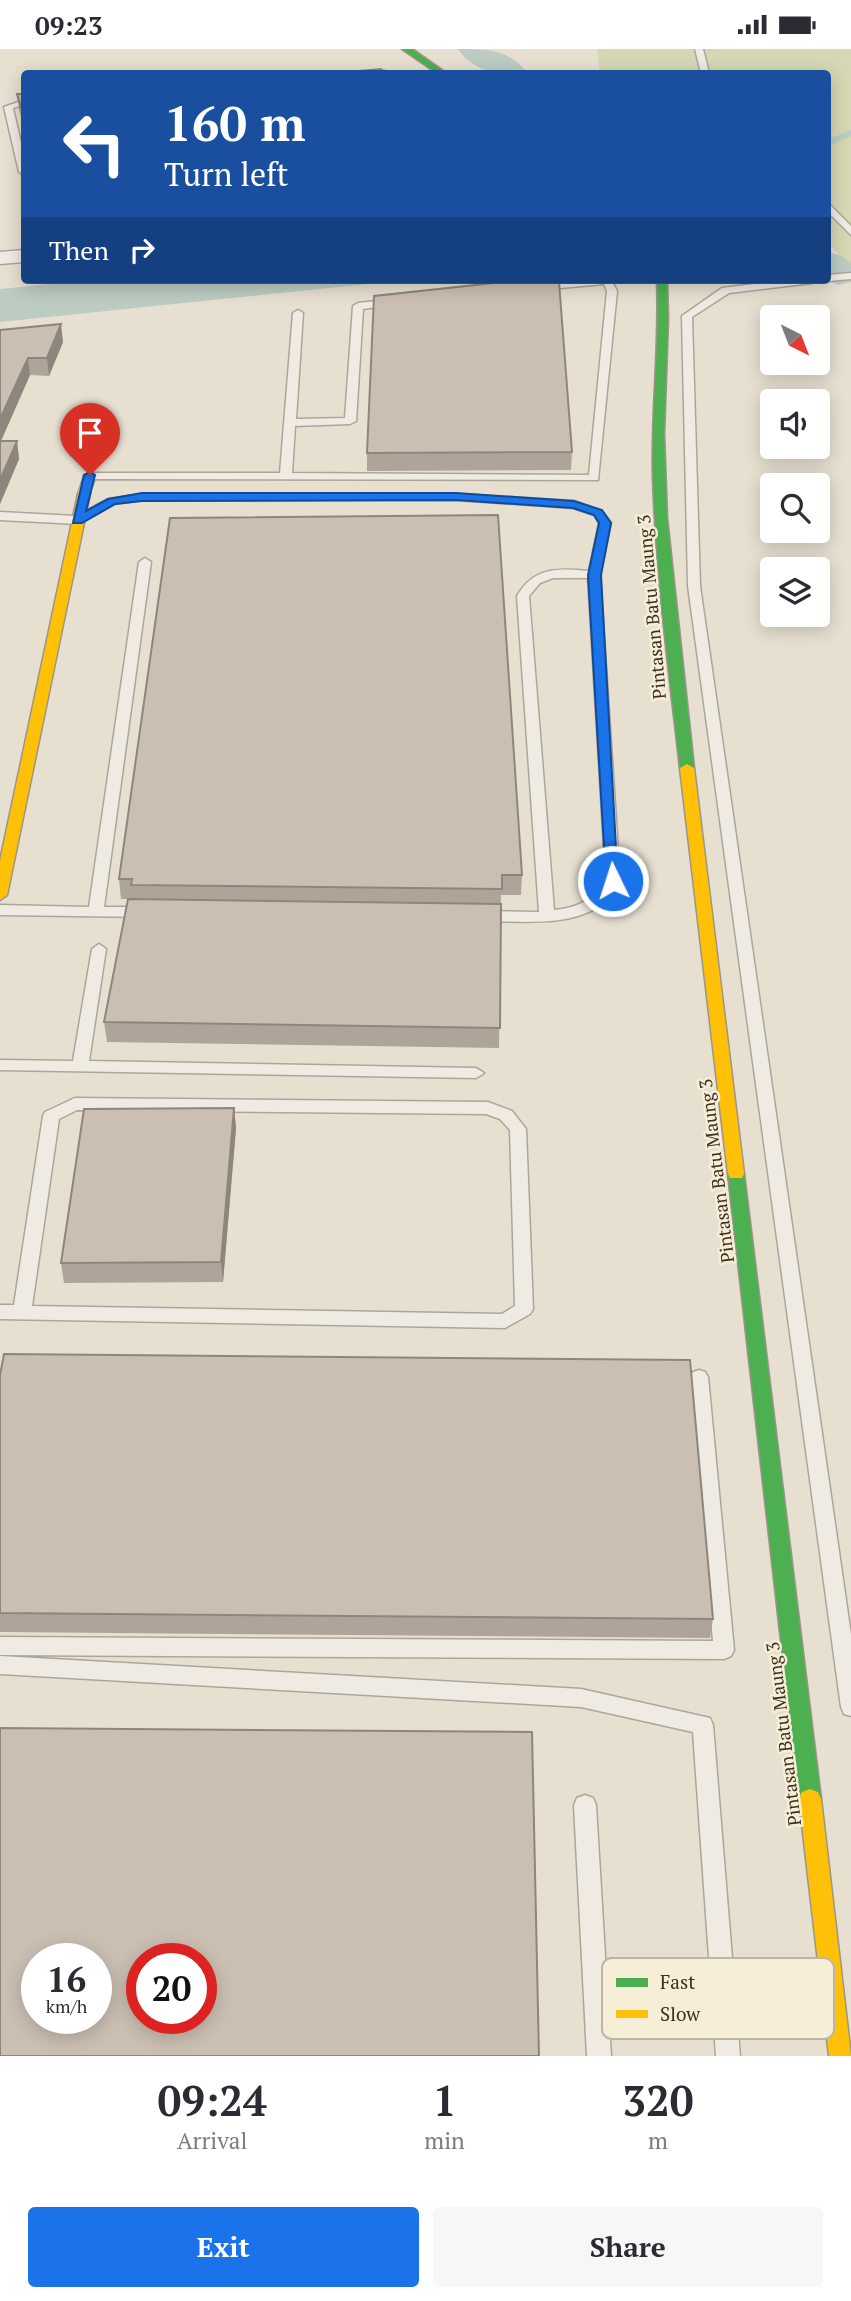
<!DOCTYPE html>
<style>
:root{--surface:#fff;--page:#f7f7f7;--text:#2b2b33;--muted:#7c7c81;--accent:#1a73e8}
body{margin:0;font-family:"PT Serif",serif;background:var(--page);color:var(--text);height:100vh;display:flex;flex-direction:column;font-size:26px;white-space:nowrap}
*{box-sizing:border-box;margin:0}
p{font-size:23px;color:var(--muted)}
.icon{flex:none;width:38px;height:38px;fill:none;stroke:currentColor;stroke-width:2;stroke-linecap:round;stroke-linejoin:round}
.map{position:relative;height:2007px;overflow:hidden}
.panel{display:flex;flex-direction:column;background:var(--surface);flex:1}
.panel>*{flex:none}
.top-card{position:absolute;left:21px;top:21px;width:810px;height:214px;border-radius:7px;box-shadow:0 4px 18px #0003;background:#1a4fa0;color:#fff;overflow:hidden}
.needle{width:46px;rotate:138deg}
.buttons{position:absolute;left:760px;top:256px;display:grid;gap:14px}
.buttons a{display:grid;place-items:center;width:70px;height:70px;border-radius:7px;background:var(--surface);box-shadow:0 4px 18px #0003;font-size:35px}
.speed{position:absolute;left:21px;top:1894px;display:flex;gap:14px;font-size:35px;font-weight:700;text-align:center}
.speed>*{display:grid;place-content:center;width:91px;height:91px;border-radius:50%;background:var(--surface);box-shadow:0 4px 18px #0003;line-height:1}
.speed small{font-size:18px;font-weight:400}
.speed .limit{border:10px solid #d22;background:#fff;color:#111}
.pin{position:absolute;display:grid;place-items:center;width:60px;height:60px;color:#fff;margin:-72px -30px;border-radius:50% 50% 50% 0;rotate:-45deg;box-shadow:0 0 7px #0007}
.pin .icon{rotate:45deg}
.me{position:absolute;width:77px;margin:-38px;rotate:356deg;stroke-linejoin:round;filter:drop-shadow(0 0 5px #0008)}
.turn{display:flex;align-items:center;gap:24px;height:147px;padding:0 28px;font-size:32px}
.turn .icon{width:91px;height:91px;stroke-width:2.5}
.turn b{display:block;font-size:49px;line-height:60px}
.then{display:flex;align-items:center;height:66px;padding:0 28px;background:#0003;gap:14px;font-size:26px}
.eta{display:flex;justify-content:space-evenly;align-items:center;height:119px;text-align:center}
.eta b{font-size:42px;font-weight:800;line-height:49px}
.primary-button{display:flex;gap:14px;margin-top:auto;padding:14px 28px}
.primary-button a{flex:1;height:80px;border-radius:7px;background:var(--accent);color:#fff;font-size:28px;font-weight:800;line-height:80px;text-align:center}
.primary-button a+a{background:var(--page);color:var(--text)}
.status{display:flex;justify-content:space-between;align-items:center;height:49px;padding:0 35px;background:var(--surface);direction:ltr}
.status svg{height:19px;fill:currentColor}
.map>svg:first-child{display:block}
</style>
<div class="status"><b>09:23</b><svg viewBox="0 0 49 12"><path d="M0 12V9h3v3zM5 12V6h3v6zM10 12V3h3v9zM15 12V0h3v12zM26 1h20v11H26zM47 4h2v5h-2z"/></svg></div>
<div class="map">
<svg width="851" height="2007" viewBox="0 0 851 2007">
<rect width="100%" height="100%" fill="#e7e0d1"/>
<path fill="#d6d7b3" d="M 597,0 L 851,0 L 851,218 L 828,194 L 828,24 L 600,24 Z"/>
<path fill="#bcccc2" d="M 90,231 L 407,231 L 0,273 L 0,240 Z"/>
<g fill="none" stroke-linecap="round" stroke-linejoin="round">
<path stroke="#bcccc2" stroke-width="6" d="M 828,94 L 851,84"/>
<path fill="#bcccc2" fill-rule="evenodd" d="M 458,0 C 485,0 510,0 527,24 C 501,26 474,24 458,0 Z
M 828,203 L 842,207 L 851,214 L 851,233 L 839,236 L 824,231 L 828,231 Z"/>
<defs>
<path id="lane" d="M 695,0 L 703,0 L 709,24 L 701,24 Z
M 379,21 L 395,24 L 375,24 Z
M 24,51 L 24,56 L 13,59 L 24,107 L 24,126 L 19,123 L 4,58 Z
M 828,154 L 851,177 L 851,186 L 828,163 Z
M 851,224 L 851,230 L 828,232 L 824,231 L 828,231 L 828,226 Z
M 584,231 L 611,231 L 617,242 L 598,431 L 95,430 L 88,447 L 84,448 L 78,445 L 84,427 L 90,424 L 280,424 L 293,264 L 298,261 L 303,264 L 296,370 L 345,369 L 353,257 L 358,254 L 394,250 L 399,253 L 398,255 L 363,260 L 356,372 L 350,375 L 295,377 L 292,424 L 589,426 L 607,242 L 604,235 L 538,241 L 533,238 L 538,235 Z
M 786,231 L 817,231 L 812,234 L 729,244 L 692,268 L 700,537 L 851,1586 L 851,1667 L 844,1665 L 841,1658 L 688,537 L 682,267 L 722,239 Z
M 142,445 L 456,445 L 574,452 L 602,462 L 611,474 L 600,526 L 620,832 C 615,839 611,848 604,854 C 571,879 521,872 482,872 L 475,867 L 482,862 L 539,863 L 517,547 C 534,518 558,519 589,522 L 599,474 L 594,466 L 573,459 L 456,451 L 142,451 L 115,455 L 78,475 L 0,471 L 0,463 L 76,467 L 108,450 ZM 553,529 L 588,529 L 606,832 C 593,851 577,859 554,861 L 529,547 L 540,534 Z
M 145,509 L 151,513 L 104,858 L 148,858 L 155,863 L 148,868 L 0,866 L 0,856 L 89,858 L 139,513 Z
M 99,895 L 106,900 L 89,1012 L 476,1019 L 484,1024 L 476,1029 L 0,1021 L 0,1011 L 73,1012 L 92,900 Z
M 75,1049 L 488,1053 L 512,1062 L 526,1080 L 533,1260 L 530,1265 L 505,1279 L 0,1270 L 0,1256 L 14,1256 L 43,1067 L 45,1063 ZM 77,1061 L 486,1065 L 500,1070 L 510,1081 L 515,1257 L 502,1265 L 32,1257 L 59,1070 Z
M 699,1321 L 705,1323 L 708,1328 L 734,1601 L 731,1607 L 724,1610 L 0,1606 L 0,1588 L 713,1592 L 690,1328 L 693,1323 Z
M 0,1607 L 581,1640 L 710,1669 L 713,1676 L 740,2007 L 716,2007 L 693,1683 L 581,1658 L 0,1625 Z
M 585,1746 L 593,1749 L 596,1756 L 611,2007 L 587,2007 L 574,1756 L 577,1749 Z"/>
<path id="street" d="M 24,201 L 24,213 L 0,215 L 0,203 Z"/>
<path id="fast" d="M 402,0 L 412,0 L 446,24 L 437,24 Z
M 657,231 L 667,231 L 668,270 L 664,385 L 667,469 L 694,719 L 687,723 L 680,719 C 669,622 656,525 653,428 C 651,362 660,297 657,231 Z
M 736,1119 L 742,1121 L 744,1125 L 821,1750 L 818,1757 L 810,1760 L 802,1757 L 799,1750 L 728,1125 L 730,1121 Z"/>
<path id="slow" d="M 84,442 L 90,445 L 7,846 L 0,851 L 0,812 L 78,445 Z
M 687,715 L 694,719 L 744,1125 L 742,1129 L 730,1129 L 728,1125 L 680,719 Z
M 810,1740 L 818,1743 L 821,1750 L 851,2007 L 829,2007 L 799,1750 L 802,1743 Z"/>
</defs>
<use href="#lane" stroke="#ada599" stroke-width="3"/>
<use href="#street" stroke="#ada599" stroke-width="3"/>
<use href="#fast" stroke="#9c958a" stroke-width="3"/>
<use href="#slow" stroke="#9c958a" stroke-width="3"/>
<use href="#lane" fill="#efebe3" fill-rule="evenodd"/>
<use href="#street" fill="#efebe3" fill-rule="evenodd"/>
<use href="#fast" fill="#4caf50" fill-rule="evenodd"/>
<use href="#slow" fill="#ffc107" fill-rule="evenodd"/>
</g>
<path fill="#afa499" d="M 17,45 L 24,45 L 24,78 L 19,61 Z
M 0,281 L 63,293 L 49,327 L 30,326 L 1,392 L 17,392 L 19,410 L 0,455 Z
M 572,403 L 571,421 L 367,422 L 367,404 Z
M 522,826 L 521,846 L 501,846 L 499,999 L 107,993 L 104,973 L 128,850 L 121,850 L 119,830 Z
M 234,1059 L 236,1079 L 223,1233 L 64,1234 L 61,1214 Z
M 0,1326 L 713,1570 L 710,1589 L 0,1583 Z"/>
<path fill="#8e867d" d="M 61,275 L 63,293 L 49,327 L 47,309 Z
M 28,309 L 30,326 L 0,394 L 0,370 Z
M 17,392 L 19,410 L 0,455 L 0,431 Z
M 234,1059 L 236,1079 L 223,1233 L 221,1213 Z"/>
<path fill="#cbbfb2" stroke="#8e867d" stroke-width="2" fill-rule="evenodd" d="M 381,20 L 384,24 L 337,24 Z
M 17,45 L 24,45 L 24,68 Z
M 522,231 L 559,233 L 572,403 L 367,404 L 374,247 Z
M 61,275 L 47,309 L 28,309 L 0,370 L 0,281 Z
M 0,392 L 17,392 L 0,431 Z
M 498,466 L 522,826 L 502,826 L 502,840 L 131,836 L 132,830 L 119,830 L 170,469 Z
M 128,850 L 501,855 L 500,979 L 104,973 Z
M 234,1059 L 221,1213 L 61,1214 L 84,1060 Z
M 4,1305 L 690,1311 L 713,1570 L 0,1564 L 0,1326 Z
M 0,1679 L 532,1683 L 539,2007 L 0,2007 ZM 37,1909 L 96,1909 L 96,1969 L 37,1969 ZM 142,1909 L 201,1909 L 201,1969 L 142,1969 Z"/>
<path fill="#1a73e8" stroke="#114b97" stroke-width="2" d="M 90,423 L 95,426 L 86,462 L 108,450 L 142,444 L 456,444 L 574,452 L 602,461 L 611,474 L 601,526 L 618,835 L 613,836 L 606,832 L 588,526 L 599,474 L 594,466 L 573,459 L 456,451 L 142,452 L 115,455 L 82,474 L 73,474 L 84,426 Z"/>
<g text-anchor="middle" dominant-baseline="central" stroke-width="5" stroke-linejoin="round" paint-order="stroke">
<g font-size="18" fill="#3d2e20" stroke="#f7eed8">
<text transform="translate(651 558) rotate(-95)">Pintasan Batu Maung 3</text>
<text transform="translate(716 1122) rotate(-97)">Pintasan Batu Maung 3</text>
<text transform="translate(783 1685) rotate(-97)">Pintasan Batu Maung 3</text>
</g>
</g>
<rect x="602" y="1909" width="232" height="81" rx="10" fill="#f7eed8" stroke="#bfb4a1" stroke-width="2"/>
<rect x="616" y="1929" width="32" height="9" fill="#4caf50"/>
<rect x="616" y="1961" width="32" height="8" fill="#ffc107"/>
<g font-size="19" fill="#3d2e20">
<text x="660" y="1940">Fast</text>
<text x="660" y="1972">Slow</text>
</g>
</svg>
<div class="buttons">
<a><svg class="needle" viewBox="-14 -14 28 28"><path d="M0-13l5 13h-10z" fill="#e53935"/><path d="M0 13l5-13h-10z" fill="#7c7c81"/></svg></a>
<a><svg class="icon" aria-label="sound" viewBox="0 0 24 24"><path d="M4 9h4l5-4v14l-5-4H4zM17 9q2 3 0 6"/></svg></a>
<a><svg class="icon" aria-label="search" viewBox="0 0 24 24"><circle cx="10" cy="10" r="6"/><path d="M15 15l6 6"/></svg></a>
<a><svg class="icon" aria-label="layers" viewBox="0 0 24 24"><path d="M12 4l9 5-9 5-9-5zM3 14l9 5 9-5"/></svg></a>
</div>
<div class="speed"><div>16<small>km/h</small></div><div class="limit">20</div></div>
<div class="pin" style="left:90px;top:426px;background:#d93025"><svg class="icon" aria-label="arrive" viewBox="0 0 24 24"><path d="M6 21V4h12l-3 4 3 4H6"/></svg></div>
<svg class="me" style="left:613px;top:832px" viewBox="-20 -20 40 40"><circle r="17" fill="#1a73e8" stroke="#fff" stroke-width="3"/><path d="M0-11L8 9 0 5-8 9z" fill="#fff"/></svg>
<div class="top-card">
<div class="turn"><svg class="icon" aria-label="left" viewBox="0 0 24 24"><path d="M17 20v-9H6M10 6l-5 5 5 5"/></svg><div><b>160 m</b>Turn left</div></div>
<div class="then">Then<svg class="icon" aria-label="right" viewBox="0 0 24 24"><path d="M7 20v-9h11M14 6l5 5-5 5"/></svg></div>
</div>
</div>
<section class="panel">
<div class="eta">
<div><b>09:24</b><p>Arrival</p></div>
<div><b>1</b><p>min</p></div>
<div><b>320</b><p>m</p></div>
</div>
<div class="primary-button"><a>Exit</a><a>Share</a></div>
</section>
